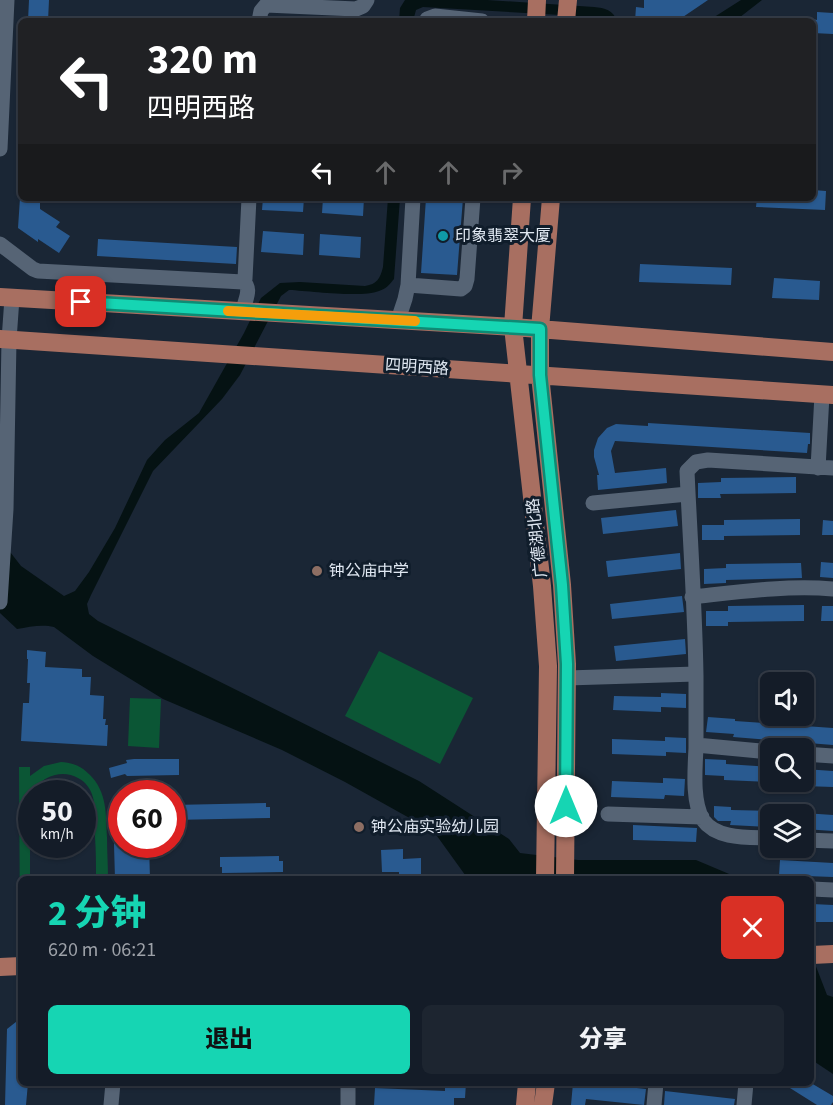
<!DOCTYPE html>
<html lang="zh">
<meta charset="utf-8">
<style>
:root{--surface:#141c28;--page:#1d2530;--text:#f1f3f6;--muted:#9da1a8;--line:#333a45;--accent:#16d5b3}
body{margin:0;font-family:"Source Sans 3","Noto Sans SC",sans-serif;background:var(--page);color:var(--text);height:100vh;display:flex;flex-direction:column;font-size:22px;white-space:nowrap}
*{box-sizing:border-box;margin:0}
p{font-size:20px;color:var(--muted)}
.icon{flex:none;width:33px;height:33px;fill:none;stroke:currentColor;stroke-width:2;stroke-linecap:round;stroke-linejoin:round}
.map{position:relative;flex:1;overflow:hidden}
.panel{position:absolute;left:18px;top:876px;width:796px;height:210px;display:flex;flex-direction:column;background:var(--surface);border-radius:9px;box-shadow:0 2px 4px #0004,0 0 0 2px var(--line)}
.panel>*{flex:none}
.hud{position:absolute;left:18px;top:18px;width:798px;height:183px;border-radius:9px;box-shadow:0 2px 4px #0004,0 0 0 2px var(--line);background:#202124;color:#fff;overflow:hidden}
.fabs{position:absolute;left:760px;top:672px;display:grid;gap:12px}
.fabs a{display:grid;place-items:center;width:54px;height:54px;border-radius:9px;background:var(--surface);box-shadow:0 2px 4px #0004,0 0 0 2px var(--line);font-size:30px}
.speed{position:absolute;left:18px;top:780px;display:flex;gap:12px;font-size:30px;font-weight:700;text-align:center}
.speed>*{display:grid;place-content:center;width:78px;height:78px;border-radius:50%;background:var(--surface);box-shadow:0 2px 4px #0004,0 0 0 2px var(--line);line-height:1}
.speed small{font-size:15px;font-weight:400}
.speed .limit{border:9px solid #d22;background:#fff;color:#111}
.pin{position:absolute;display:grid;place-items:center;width:51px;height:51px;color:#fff;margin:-26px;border-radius:12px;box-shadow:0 3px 9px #0006}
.me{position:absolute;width:66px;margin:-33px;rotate:0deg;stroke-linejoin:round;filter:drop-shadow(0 0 4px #0008)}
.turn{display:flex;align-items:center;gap:21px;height:126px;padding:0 30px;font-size:27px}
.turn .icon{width:78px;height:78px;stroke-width:2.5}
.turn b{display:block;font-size:42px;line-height:51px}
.lanes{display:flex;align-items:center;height:57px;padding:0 30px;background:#0003;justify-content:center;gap:30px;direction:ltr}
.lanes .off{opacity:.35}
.round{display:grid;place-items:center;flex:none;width:63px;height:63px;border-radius:9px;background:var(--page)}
.head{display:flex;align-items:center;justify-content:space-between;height:102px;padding:0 30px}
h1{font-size:36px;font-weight:800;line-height:45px;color:var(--accent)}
.button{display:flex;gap:12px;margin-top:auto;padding:12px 30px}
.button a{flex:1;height:69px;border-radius:9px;background:var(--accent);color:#111;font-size:24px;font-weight:800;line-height:69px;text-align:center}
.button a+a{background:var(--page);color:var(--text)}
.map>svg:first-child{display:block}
</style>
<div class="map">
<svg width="833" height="1105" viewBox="0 0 833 1105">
<rect width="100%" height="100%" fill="#1a2635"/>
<path fill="#0b5635" d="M 379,651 L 473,698 L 440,764 L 345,716 Z
M 130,698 L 161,699 L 159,748 L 128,746 Z
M 61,762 C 74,763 81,766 90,775 C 107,792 106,814 107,837 C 107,851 108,865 108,879 L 96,879 C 96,865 96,851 95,837 C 95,816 99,789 78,778 C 71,774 63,773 55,775 C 42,778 33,788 30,800 L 30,879 L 21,879 L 21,929 L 20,929 L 19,767 L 30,767 L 30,776 L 44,766 Z
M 83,805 L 93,805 L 93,832 L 83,832 Z"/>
<path fill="#051213" d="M 405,0 L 487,0 L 594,7 C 605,8 613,10 617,21 L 601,21 L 595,17 L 423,7 L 416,10 L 413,21 L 399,21 L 400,8 Z
M 741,0 L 762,0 L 735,21 L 708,21 Z
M 388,198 L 400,198 L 394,279 C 390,284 386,289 379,291 C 361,298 311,291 289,290 L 281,296 L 240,375 L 222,399 L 153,471 L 91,595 L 87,604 L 89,614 L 98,621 L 419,781 L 509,839 L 520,853 L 578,860 L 696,860 L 741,879 L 468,879 L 437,836 L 422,825 L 345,782 L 282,750 L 163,699 L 93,656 L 54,627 C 42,624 29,627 17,629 L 0,613 L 0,539 L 21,566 L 64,596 L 75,591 L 89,572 L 115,528 L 147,460 L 165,440 L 199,413 L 244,333 L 261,298 L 280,283 L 300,282 L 365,286 C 377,284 380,279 383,267 Z
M 812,956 L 827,995 L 833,997 L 833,1074 L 812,1060 Z"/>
<path fill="#295a90" d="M 29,0 L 49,0 L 48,21 L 28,21 Z
M 644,0 L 708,0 L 677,21 L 635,21 L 636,7 L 644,8 Z
M 817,12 L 833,13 L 833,34 L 813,33 L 813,19 L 817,20 Z
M 813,190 L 826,191 L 825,210 L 756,207 L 757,198 L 813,198 Z
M 20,198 L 40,198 L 40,209 L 60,222 L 56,227 L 70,236 L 59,253 L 38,239 L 38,242 L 18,228 Z
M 263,198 L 304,198 L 303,212 L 262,210 Z
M 323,198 L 364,198 L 363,216 L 322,213 Z
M 426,198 L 463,198 L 457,275 L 421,273 Z
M 263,231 L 304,234 L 303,255 L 261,252 Z
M 320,234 L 361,237 L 360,258 L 319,255 Z
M 98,239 L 237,247 L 236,264 L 97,256 Z
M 640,264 L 732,268 L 731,285 L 639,282 Z
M 774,278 L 820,281 L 819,300 L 772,298 Z
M 648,423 L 810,433 L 810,444 L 808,444 L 807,453 L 615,441 L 611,451 L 615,473 L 666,468 L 667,483 L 598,490 L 597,475 L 599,475 L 594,457 L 594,450 L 598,438 L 607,428 L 616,424 L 648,426 Z
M 796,477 L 796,493 L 720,494 L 721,498 L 698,498 L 698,483 L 721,482 L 721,478 Z
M 676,510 L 678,526 L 603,534 L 601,518 Z
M 800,519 L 800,535 L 724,536 L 724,540 L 702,540 L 702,525 L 724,525 L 724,520 Z
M 823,520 L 833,521 L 833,535 L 822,535 Z
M 680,553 L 681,569 L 608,577 L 606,561 Z
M 821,562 L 833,563 L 833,578 L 820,577 Z
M 801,563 L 802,578 L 726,580 L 726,583 L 704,584 L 704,569 L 726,568 L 726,564 Z
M 682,596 L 684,612 L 612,619 L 610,604 Z
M 804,605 L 804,621 L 728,622 L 728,626 L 706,626 L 706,611 L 728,611 L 728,606 Z
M 822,606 L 833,606 L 833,621 L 821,621 Z
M 685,639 L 686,654 L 616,661 L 614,646 Z
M 27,650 L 46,652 L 45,667 L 82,669 L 82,677 L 91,677 L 90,695 L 104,696 L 103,719 L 106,719 L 105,725 L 108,725 L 107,746 L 21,741 L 23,703 L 29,703 L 30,683 L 27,683 L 28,659 L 27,659 Z
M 661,693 L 686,694 L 686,708 L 661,707 L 661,712 L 613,710 L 614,696 L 661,697 Z
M 708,717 L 735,719 L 735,721 L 833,728 L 833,745 L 733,737 L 734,734 L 706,732 Z
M 665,737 L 686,738 L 686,753 L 666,752 L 666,756 L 612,754 L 612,739 L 665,741 Z
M 134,759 L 179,759 L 179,775 L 127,776 L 125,774 L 111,778 L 109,768 L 127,763 L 126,760 Z
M 705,759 L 726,760 L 726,764 L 771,767 L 771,782 L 724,780 L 724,776 L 705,775 Z
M 804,769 L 833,771 L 833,787 L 804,786 Z
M 663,778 L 685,779 L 684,796 L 665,795 L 664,799 L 611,797 L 612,781 L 663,783 Z
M 266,803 L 266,807 L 270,807 L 270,818 L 172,820 L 172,805 Z
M 714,806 L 731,807 L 731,810 L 771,811 L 771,827 L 730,825 L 731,821 L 718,821 L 714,817 Z
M 113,810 L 122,810 L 122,844 L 149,844 L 150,879 L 115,879 Z
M 804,813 L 833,815 L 833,831 L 804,829 Z
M 633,825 L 697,828 L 696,842 L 633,840 Z
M 403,849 L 403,859 L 421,858 L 421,879 L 406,879 L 406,875 L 399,875 L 399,872 L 382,872 L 381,850 Z
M 279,856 L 279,861 L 283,861 L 283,872 L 222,873 L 222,867 L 220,867 L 220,857 Z
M 780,860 L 833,863 L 833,877 L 779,875 Z
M 812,904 L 833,905 L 833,922 L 812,922 Z
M 21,1018 L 21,1083 L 28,1083 L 26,1105 L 5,1105 L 7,1029 Z
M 445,1083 L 466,1083 L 465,1098 L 454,1098 L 454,1105 L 374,1105 L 375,1088 L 445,1091 Z
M 573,1083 L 591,1083 L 646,1089 L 644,1105 L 586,1099 L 585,1105 L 571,1105 Z
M 782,1083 L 811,1083 L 833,1096 L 833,1102 L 831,1105 L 817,1105 Z
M 665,1091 L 735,1099 L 734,1105 L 664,1105 Z"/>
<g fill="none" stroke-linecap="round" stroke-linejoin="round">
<path stroke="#566475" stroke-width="15" d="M 259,21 L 261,11 L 266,5 L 356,9 L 363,6 L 367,0
M 426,21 L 427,19 L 435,16 L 482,21
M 0,149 L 7,0
M 0,244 L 33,269 L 38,271 L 243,282 L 245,279 L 249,198
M 408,285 L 461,289 L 465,286 L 467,279 L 473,198
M 243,312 C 244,300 253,290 243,281
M 398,320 L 405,299 L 408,285 L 413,198
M 818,468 L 822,395
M 593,503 L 688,494
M 692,597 C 738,592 787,585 833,589
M 0,602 L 6,509 L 9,340 L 12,298
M 567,678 L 696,674
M 696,745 L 771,752
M 804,754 L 833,756
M 608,814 L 702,817
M 771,838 C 750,837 717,840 703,820 C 692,802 695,769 696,748 C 696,724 696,700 696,676 C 695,608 690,539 687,471 L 696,462 L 708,460 L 833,468
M 804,840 L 833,841
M 812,889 L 833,890
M 111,1105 L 113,1083
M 348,1105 L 348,1083
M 654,1105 L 656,1083
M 744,1105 L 746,1083"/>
<path stroke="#a86f61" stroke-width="18" d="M 536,21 L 537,0
M 566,21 L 568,0
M 522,198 L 513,327 L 542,586 L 548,666 L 545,879
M 551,198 L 540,329 L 540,375 L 562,585 L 567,664 L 565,879
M 0,297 L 513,327 L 833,352
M 0,339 L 833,395
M 812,955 L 833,954
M 0,967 L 21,966
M 525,1105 L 527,1083
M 543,1105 L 546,1083"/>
</g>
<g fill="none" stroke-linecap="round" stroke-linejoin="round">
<defs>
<path id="route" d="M 81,302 L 540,329 L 540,375 L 562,585 L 567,664 L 566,806"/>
</defs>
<use href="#route" stroke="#0e8a74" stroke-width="15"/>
<use href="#route" stroke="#16d5b3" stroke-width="10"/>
<path stroke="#f59e0b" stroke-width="10" d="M 228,311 L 415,321"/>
</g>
<circle fill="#0f9aa8" stroke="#101d2b" stroke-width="2" cx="443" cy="236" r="6"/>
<g fill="#8d6e63" stroke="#101d2b" stroke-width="2">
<circle cx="317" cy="571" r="6"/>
<circle cx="359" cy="827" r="6"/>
</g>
<g text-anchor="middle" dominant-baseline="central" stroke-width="6" stroke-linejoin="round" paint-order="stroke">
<g font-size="16" fill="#e0e8f2" stroke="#101d2b" text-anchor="start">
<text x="455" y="236">印象翡翠大厦</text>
<text x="329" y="571">钟公庙中学</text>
<text x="371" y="827">钟公庙实验幼儿园</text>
</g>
<g font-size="16" fill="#e0e8f2" stroke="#101d2b">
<text transform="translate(417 367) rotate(4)">四明西路</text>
<text transform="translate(537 538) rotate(-96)">广德湖北路</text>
</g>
</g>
</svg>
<div class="fabs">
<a><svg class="icon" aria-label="sound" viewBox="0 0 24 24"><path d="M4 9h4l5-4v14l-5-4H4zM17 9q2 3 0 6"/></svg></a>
<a><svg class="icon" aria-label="search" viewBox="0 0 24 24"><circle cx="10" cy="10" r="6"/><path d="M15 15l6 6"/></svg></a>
<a><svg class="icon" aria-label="layers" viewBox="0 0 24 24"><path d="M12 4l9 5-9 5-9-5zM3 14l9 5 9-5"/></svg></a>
</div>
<div class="speed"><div>50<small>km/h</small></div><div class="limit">60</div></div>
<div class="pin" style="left:81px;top:302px;background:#d93025"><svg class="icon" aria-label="arrive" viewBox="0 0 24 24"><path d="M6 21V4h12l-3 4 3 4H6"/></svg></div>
<svg class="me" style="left:566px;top:806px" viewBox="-20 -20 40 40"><circle r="19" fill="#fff"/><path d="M0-13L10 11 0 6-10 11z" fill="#16d5b3"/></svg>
<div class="hud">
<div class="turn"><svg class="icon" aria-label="left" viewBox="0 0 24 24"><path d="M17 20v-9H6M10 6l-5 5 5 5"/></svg><div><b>320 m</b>四明西路</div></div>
<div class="lanes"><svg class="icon" aria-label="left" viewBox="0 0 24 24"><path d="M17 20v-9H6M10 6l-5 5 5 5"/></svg><svg class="icon off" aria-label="ahead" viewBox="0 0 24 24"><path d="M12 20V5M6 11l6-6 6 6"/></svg><svg class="icon off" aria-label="ahead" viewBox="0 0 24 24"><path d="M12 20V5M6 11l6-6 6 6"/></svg><svg class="icon off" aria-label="right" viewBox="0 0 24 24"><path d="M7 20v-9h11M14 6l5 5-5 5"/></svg></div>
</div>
<section class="panel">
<div class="head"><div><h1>2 分钟</h1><p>620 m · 06:21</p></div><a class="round" style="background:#d93025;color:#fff"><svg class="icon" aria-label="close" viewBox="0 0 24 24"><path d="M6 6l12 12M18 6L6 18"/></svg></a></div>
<div class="button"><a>退出</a><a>分享</a></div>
</section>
</div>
